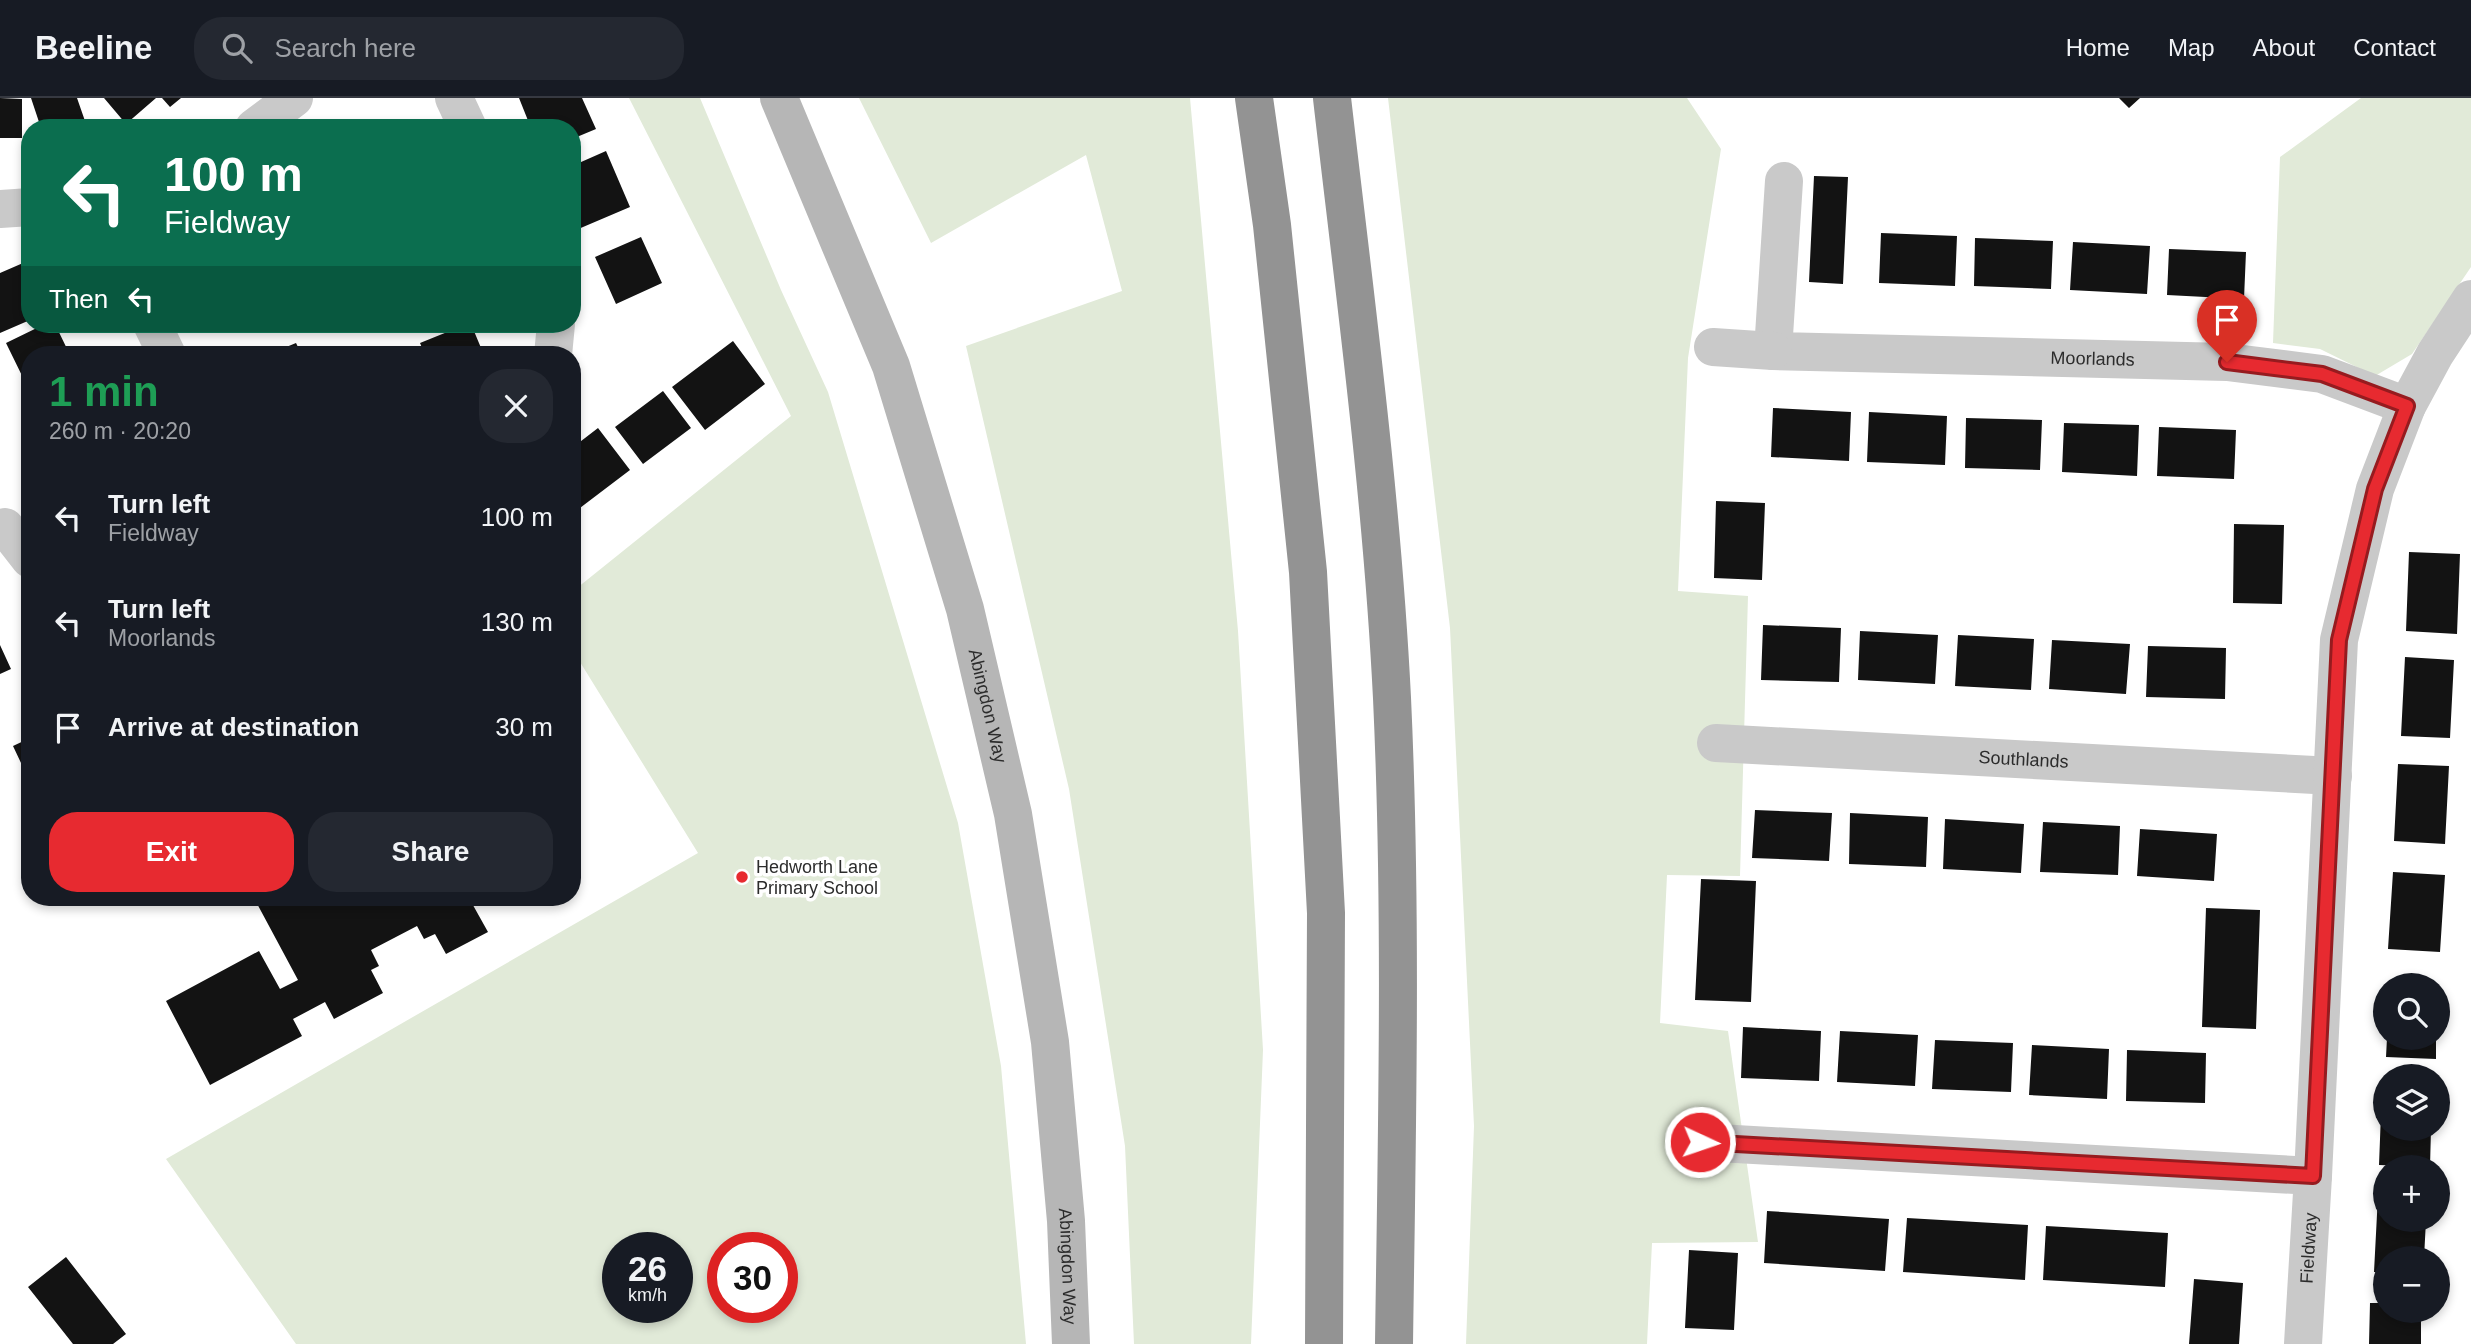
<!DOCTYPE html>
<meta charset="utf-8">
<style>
:root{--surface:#171b24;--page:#242831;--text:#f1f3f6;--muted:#9ea1a6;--line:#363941;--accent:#e72a30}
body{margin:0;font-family:Arial,sans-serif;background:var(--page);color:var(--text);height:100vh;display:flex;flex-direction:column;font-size:26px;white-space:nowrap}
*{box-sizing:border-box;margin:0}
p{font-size:23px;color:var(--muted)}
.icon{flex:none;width:38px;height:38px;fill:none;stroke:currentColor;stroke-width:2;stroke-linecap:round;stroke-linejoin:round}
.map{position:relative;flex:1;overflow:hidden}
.panel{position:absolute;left:21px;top:248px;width:560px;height:560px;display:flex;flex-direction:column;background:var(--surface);border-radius:28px;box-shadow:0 4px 10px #0003}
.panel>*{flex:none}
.top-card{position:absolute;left:21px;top:21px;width:560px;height:214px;border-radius:28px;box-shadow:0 4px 10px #0003;background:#0b6e4f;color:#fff;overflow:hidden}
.buttons{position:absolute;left:2373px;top:875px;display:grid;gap:14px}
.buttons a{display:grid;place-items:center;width:77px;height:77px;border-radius:50%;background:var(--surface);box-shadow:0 4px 10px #0003;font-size:35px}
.speed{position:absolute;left:602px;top:1134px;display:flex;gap:14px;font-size:35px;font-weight:700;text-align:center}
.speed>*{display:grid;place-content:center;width:91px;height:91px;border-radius:50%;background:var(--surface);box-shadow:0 4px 10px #0003;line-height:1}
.speed small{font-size:18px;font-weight:400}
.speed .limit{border:10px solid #d22;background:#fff;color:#111}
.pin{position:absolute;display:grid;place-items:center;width:60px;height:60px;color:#fff;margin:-72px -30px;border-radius:50% 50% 50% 0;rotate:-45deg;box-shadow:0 0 7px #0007}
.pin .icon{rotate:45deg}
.me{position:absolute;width:77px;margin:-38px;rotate:93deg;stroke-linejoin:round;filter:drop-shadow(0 0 5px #0008)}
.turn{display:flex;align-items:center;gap:24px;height:147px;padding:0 28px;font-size:32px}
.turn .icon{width:91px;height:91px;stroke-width:2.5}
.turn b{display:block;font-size:49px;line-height:60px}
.then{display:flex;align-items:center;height:66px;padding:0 28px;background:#0003;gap:14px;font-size:26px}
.round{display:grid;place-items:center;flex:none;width:74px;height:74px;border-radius:28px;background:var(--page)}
.overview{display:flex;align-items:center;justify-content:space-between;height:119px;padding:0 28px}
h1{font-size:42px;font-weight:700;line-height:52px;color:#1e9e55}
.primary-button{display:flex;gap:14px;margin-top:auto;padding:14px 28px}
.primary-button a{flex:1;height:80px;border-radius:28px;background:var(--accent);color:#fff;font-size:28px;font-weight:700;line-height:80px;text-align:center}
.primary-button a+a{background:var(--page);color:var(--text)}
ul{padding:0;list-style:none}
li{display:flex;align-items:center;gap:21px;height:105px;padding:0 28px}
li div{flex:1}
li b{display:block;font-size:26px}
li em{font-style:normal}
header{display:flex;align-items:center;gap:42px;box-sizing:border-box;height:98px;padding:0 35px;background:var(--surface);border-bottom:2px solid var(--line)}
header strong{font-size:33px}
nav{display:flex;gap:38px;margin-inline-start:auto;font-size:24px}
.search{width:490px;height:63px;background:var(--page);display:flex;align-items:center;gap:18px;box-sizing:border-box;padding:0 24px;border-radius:28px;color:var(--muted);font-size:26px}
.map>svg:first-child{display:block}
</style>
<header>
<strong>Beeline</strong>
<div class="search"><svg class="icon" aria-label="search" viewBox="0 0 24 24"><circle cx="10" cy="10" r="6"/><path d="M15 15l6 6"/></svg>Search here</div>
<nav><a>Home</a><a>Map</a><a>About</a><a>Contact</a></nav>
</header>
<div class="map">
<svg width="2471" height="1246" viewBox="0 0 2471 1246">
<rect width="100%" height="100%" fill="#fff"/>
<path fill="#e1ead8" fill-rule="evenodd" d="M 629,0 L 700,0 L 781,192 L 828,294 L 958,725 L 1001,968 L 1026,1246 L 296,1246 L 166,1061 L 698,755 L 572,551 L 572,494 L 791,318 ZM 618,1150 L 677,1150 L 677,1209 L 618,1209 ZM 723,1150 L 782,1150 L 782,1209 L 723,1209 Z
M 859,0 L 1190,0 L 1238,533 L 1263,952 L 1251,1246 L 1134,1246 L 1125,1048 L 1069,691 L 966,248 L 1122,193 L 1086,57 L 931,145 Z
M 1388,0 L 1687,0 L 1721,51 L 1688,260 L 1678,493 L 1748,498 L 1740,778 L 1667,777 L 1660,925 L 1728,933 L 1758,1144 L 1652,1145 L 1647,1246 L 1466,1246 L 1474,1028 L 1450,530 Z
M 2361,0 L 2471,0 L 2471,169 L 2412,256 L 2375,278 L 2320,251 L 2273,245 L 2280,59 Z"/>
<path fill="#131313" d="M 0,0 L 22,1 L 22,40 L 0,40 Z
M 31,0 L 77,0 L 85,23 L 65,30 L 41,30 Z
M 104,0 L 156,0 L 126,26 Z
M 162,0 L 181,0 L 170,9 Z
M 519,0 L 582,0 L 596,31 L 572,41 L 572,30 L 531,30 Z
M 2119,0 L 2140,0 L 2129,10 Z
M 400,22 L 403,30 L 381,30 Z
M 606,53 L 630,109 L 576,132 L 572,123 L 572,68 Z
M 1814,78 L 1848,79 L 1843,186 L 1809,184 Z
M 1881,135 L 1957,138 L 1955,188 L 1879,185 Z
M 641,139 L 662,185 L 616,206 L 595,159 Z
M 1975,140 L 2053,143 L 2051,191 L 1974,188 Z
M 2073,144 L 2150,148 L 2147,196 L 2070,192 Z
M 2169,151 L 2246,154 L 2244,201 L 2167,197 Z
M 30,162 L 30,222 L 0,235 L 0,175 Z
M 45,226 L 55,226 L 70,257 L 30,257 L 30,294 L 6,245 Z
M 467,226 L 471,226 L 484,257 L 425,257 L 420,245 Z
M 733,243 L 765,286 L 705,332 L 672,289 Z
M 296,245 L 302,257 L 267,257 Z
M 663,293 L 691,330 L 643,366 L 615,329 Z
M 1773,310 L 1851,314 L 1849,363 L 1771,359 Z
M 1869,314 L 1947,318 L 1945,367 L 1867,364 Z
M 1966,320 L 2042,322 L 2040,372 L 1965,370 Z
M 2064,325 L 2139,327 L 2137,378 L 2062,374 Z
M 2159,329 L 2236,332 L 2234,381 L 2157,378 Z
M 598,330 L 630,372 L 572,416 L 572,350 Z
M 1716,403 L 1765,405 L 1762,482 L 1714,480 Z
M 2234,426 L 2284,427 L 2282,506 L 2233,505 Z
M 2409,454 L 2460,456 L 2457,536 L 2406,533 Z
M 1763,527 L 1841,530 L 1839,584 L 1761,582 Z
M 1860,533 L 1938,537 L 1935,586 L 1858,582 Z
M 1958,537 L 2034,541 L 2031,592 L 1955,588 Z
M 2052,542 L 2130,546 L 2126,596 L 2049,591 Z
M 0,547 L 11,571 L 0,576 Z
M 2148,548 L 2226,550 L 2225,601 L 2146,599 Z
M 2405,559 L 2454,562 L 2450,640 L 2401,638 Z
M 30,640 L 30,684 L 13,648 Z
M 2398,666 L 2449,668 L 2445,746 L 2394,743 Z
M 1755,712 L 1832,715 L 1829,763 L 1752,760 Z
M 1850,715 L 1928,719 L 1926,769 L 1849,766 Z
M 1945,721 L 2024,726 L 2021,775 L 1943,771 Z
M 2043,724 L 2120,728 L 2118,777 L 2040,774 Z
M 2140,731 L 2217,736 L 2214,783 L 2137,778 Z
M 2393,774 L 2445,777 L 2440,854 L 2388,851 Z
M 1701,781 L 1756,783 L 1751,904 L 1695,902 Z
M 254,800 L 469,800 L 488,834 L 446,856 L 435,836 L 424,841 L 417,828 L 371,852 L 379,868 L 371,872 L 383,895 L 334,921 L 325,904 L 293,921 L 302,938 L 210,987 L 166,903 L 259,853 L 280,891 L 298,882 Z
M 2206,810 L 2260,812 L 2256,931 L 2202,929 Z
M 1743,929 L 1821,933 L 1819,983 L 1741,980 Z
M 1840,933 L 1918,937 L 1915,988 L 1837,984 Z
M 2387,940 L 2436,940 L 2436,961 L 2386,959 Z
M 1935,942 L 2013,945 L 2011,994 L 1932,991 Z
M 2032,947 L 2109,951 L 2107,1001 L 2029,997 Z
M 2127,952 L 2206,955 L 2205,1005 L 2126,1003 Z
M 2382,989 L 2385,989 L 2385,1031 L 2431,1031 L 2430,1069 L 2379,1067 Z
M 2378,1097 L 2385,1098 L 2385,1122 L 2426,1122 L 2424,1160 L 2385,1160 L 2385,1175 L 2374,1174 Z
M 1767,1113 L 1889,1121 L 1885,1173 L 1764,1165 Z
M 1907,1120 L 2028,1127 L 2025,1182 L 1903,1174 Z
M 2046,1128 L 2168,1135 L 2165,1189 L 2043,1182 Z
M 1689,1152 L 1738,1155 L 1734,1232 L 1685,1230 Z
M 66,1159 L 126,1236 L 113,1246 L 73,1246 L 28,1189 Z
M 2194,1181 L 2243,1185 L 2239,1246 L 2189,1246 Z
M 2370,1205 L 2385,1205 L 2385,1213 L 2421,1213 L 2421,1246 L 2369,1246 Z"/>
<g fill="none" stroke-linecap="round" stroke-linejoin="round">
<g stroke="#c9c9c9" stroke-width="38">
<path d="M 454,0 L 468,30"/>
<path d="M 254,30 L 294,0"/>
<path id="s1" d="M 1784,83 L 1773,253 L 2227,264 L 2322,276 L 2407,308"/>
<path d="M 0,111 L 30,109"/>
<path d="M 152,226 L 167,257"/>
<path d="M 1713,249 L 1773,253"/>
<path d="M 553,257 L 556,226"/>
<path d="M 5,429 L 30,461"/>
<path id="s2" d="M 1716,645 L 2333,678"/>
<path d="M 1700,1044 L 2313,1078"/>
<path id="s3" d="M 2303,1246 L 2313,1078 L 2339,542 L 2375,391 L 2407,308 L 2435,256 L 2471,201"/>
</g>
<path stroke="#b6b6b6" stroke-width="38" id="s4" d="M 779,0 L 891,268 L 965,511 L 1013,716 L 1050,944 L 1066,1123 L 1071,1246"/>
<path stroke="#939393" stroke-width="38" d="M 1254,0 L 1272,127 L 1308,474 L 1326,815 L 1324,1246
M 1332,0 C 1355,199 1382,399 1392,600 C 1402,815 1397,1030 1394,1246"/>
</g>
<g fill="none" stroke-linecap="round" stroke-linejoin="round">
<defs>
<path id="route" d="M 1700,1044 L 2313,1078 L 2339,542 L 2375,391 L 2407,308 L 2322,276 L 2227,264"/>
</defs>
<use href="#route" stroke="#961b1f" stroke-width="18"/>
<use href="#route" stroke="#e72a30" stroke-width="12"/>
</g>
<circle fill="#e72a30" stroke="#fff" stroke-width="2.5" cx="742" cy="779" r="7"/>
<g text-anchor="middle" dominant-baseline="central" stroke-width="7" stroke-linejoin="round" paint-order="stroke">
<g font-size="18" fill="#2c2c2c" stroke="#fff">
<text stroke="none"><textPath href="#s1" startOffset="490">Moorlands</textPath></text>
<text stroke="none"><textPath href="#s4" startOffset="644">Abingdon Way</textPath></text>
<text stroke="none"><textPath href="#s2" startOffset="308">Southlands</textPath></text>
<text stroke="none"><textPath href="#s3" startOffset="96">Fieldway</textPath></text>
<text stroke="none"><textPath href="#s4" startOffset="1211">Abingdon Way</textPath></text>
</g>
<g font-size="18" fill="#2c2c2c" stroke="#fff" text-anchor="start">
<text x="756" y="769">Hedworth Lane<tspan x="756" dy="21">Primary School</tspan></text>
</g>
</g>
</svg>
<div class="buttons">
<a><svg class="icon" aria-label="search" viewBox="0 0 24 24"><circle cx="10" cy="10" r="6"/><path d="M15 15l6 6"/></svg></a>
<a><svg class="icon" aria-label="layers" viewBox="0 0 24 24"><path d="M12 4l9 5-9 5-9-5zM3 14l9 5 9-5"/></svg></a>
<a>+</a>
<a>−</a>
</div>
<div class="speed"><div>26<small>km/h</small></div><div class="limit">30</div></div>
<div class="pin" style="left:2227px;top:264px;background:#d93025"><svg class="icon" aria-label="arrive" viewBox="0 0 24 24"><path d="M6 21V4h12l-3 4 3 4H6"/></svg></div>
<svg class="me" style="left:1700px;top:1044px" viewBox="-20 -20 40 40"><circle r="17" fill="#e72a30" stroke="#fff" stroke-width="3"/><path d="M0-11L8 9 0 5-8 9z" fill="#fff"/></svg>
<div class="top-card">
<div class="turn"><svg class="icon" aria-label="left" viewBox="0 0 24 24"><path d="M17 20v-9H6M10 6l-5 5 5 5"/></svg><div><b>100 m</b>Fieldway</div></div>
<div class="then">Then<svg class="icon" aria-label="left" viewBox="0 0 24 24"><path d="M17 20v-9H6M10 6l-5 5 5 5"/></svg></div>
</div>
<section class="panel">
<div class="overview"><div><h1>1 min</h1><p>260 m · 20:20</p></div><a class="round"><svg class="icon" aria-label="close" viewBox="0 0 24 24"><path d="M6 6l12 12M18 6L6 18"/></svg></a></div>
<ul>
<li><svg class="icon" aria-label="left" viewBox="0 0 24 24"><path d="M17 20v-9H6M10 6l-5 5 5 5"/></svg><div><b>Turn left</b><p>Fieldway</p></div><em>100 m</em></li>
<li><svg class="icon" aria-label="left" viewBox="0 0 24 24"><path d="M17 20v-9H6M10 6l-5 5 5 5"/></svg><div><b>Turn left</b><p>Moorlands</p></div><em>130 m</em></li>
<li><svg class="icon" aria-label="arrive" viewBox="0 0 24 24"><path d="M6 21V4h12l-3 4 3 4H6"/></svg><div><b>Arrive at destination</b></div><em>30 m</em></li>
</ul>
<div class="primary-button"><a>Exit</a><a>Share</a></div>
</section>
</div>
